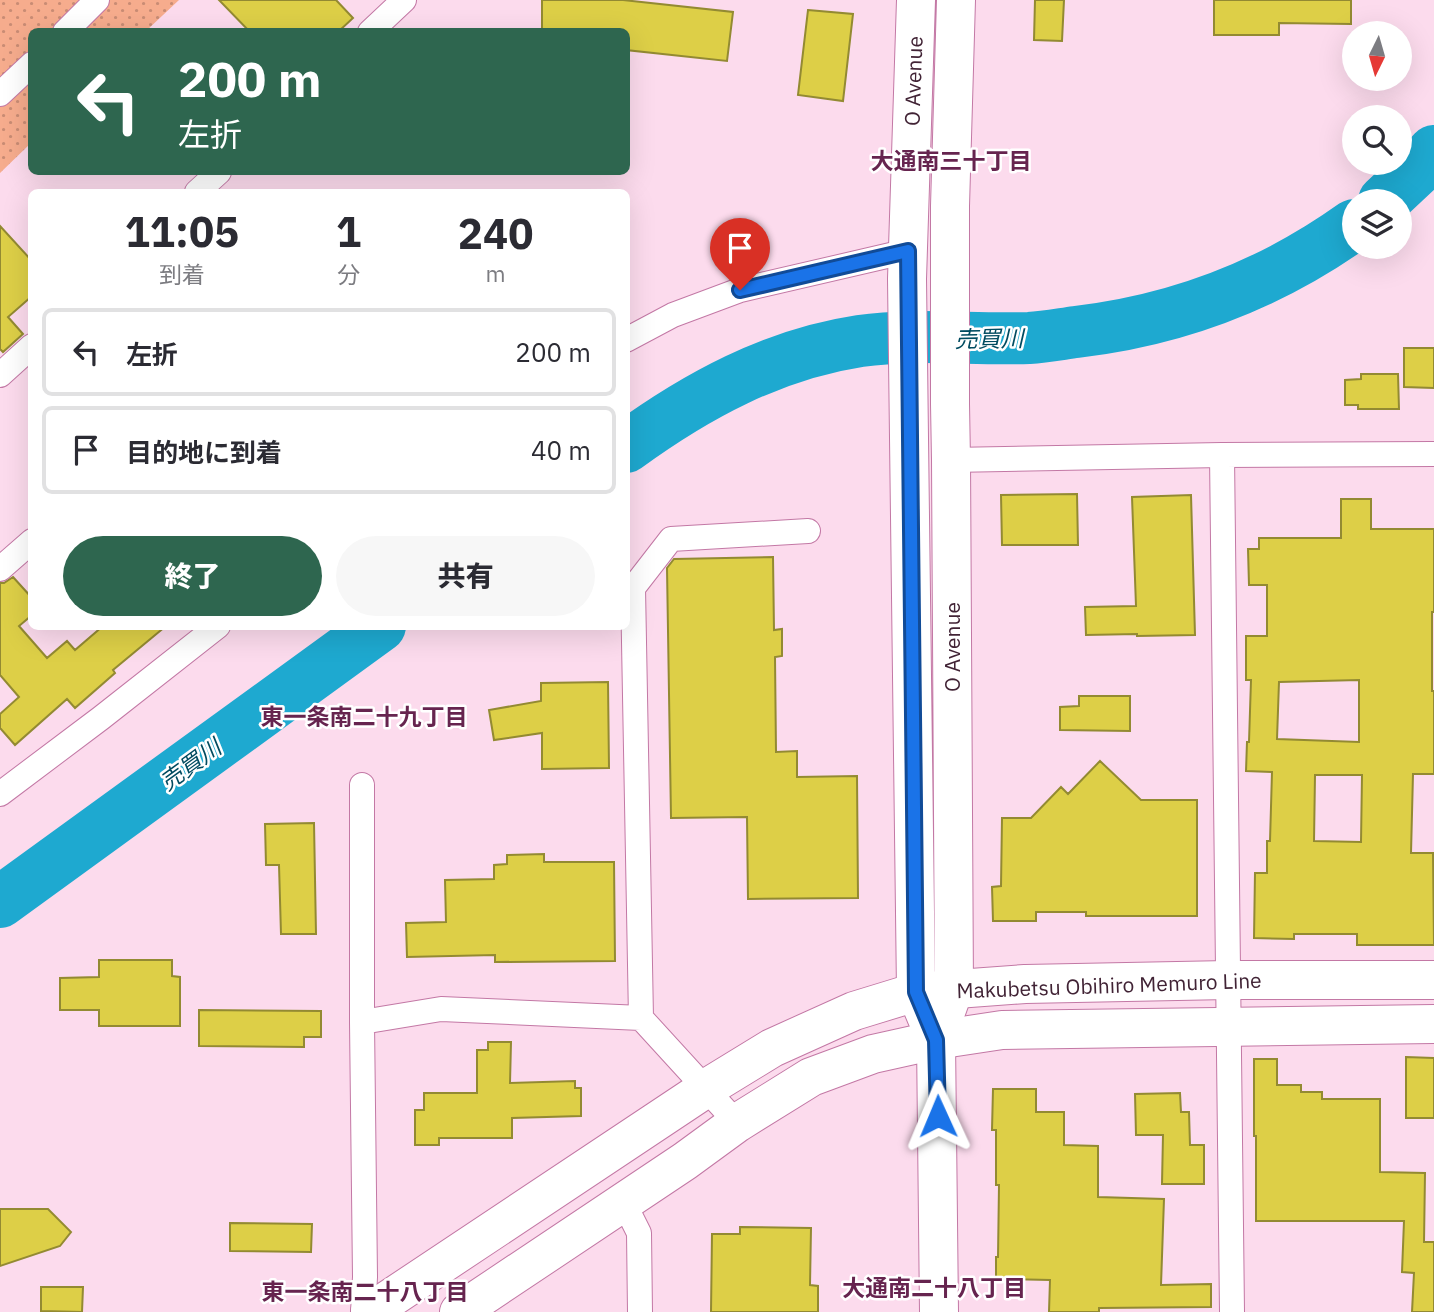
<!DOCTYPE html>
<html lang="ja">
<meta charset="utf-8">
<style>
:root{--surface:#fff;--page:#f7f7f7;--text:#2b2b33;--muted:#7c7c81;--line:#e1e1e2;--accent:#2e664f}
body{margin:0;font-family:"IBM Plex Sans","Noto Sans JP",sans-serif;background:var(--page);color:var(--text);height:100vh;display:flex;flex-direction:column;font-size:26px;white-space:nowrap}
*{box-sizing:border-box;margin:0}
p{font-size:23px;color:var(--muted)}
.icon{flex:none;width:38px;height:38px;fill:none;stroke:currentColor;stroke-width:2;stroke-linecap:round;stroke-linejoin:round}
.map{position:relative;flex:1;overflow:hidden}
.side{position:absolute;left:28px;top:189px;width:602px;height:441px;display:flex;flex-direction:column;background:var(--surface);border-radius:10px;box-shadow:0 7px 28px #0002}
.side>*{flex:none}
.hud{position:absolute;left:28px;top:28px;width:602px;height:147px;border-radius:10px;box-shadow:0 7px 28px #0002;background:#2e664f;color:#fff;overflow:hidden}
.needle{width:46px;rotate:185deg}
.buttons{position:absolute;left:1342px;top:21px;display:grid;gap:14px}
.buttons a{display:grid;place-items:center;width:70px;height:70px;border-radius:50%;background:var(--surface);box-shadow:0 7px 28px #0002;font-size:35px}
.pin{position:absolute;display:grid;place-items:center;width:60px;height:60px;color:#fff;margin:-72px -30px;border-radius:50% 50% 50% 0;rotate:-45deg;box-shadow:0 0 7px #0007}
.pin .icon{rotate:45deg}
.me{position:absolute;width:77px;margin:-38px;rotate:359deg;stroke-linejoin:round;filter:drop-shadow(0 0 5px #0008)}
.turn{display:flex;align-items:center;gap:24px;height:147px;padding:0 35px;font-size:32px}
.turn .icon{width:91px;height:91px;stroke-width:2.5}
.turn b{display:block;font-size:49px;line-height:60px}
.eta{display:flex;justify-content:space-evenly;align-items:center;height:119px;text-align:center}
.eta b{font-size:42px;font-weight:800;line-height:49px}
.cta{display:flex;gap:14px;margin-top:auto;padding:14px 35px}
.cta a{flex:1;height:80px;border-radius:42px;background:var(--accent);color:#fff;font-size:28px;font-weight:800;line-height:80px;text-align:center}
.cta a+a{background:var(--page);color:var(--text)}
ul{padding:0;list-style:none}
li{display:flex;align-items:center;gap:21px;height:88px;margin:0 14px 10px;padding:0 21px;border:4px solid var(--line);border-radius:10px}
li div{flex:1}
li b{display:block;font-size:26px}
li em{font-style:normal}
.map>svg:first-child{display:block}
</style>
<div class="map">
<svg width="1434" height="1312" viewBox="0 0 1434 1312">
<defs>
<pattern id="park-dots" width="8" height="8" patternUnits="userSpaceOnUse" patternTransform="scale(1.75)"><rect width="8" height="8" fill="#f6ac8d"/><path d="M2 2h.1M6 6h.1" fill="none" stroke="#c98c74" stroke-width="1.8" stroke-linecap="round"/></pattern>
</defs>
<rect width="100%" height="100%" fill="#fcdbed"/>
<path fill="url(#park-dots)" d="M 0,0 L 179,0 L 146,31 L 32,32 L 31,143 L 0,173 Z"/>
<g fill="none" stroke-linecap="round" stroke-linejoin="round">
<path stroke="#1ea9d0" stroke-width="52" d="M 1384,201 L 1415,172 L 1434,151
M 626,447 C 696,396 773,354 860,341 C 916,333 973,340 1029,338 C 1045,337 1061,334 1076,332 C 1179,320 1270,285 1354,225
M 0,902 L 380,626"/>
</g>
<path fill="#ddcf47" stroke="#938a32" stroke-width="2" fill-rule="evenodd" d="M 219,0 L 336,0 L 353,18 L 338,32 L 250,32 Z
M 542,0 L 623,0 L 733,12 L 727,61 L 626,50 L 626,32 L 542,32 Z
M 1035,0 L 1064,0 L 1062,41 L 1034,40 Z
M 1214,0 L 1351,0 L 1351,24 L 1279,23 L 1279,35 L 1214,35 Z
M 808,10 L 853,14 L 843,101 L 798,95 Z
M 0,226 L 32,261 L 32,296 L 8,317 L 23,334 L 3,352 L 0,349 Z
M 1404,348 L 1434,348 L 1434,388 L 1404,387 Z
M 1361,374 L 1398,374 L 1399,409 L 1358,409 L 1358,405 L 1345,405 L 1345,380 L 1361,379 Z
M 1077,494 L 1078,545 L 1002,545 L 1001,495 Z
M 1191,495 L 1195,635 L 1137,636 L 1137,634 L 1086,635 L 1085,607 L 1136,606 L 1132,497 Z
M 1341,499 L 1371,499 L 1371,529 L 1434,529 L 1434,612 L 1432,612 L 1432,691 L 1434,691 L 1434,774 L 1413,774 L 1411,853 L 1433,853 L 1434,945 L 1357,945 L 1357,934 L 1294,934 L 1294,939 L 1254,938 L 1255,873 L 1267,873 L 1267,841 L 1270,841 L 1272,772 L 1246,771 L 1247,742 L 1249,742 L 1251,680 L 1246,680 L 1246,636 L 1267,636 L 1267,585 L 1249,585 L 1248,549 L 1259,549 L 1259,538 L 1341,538 ZM 1359,680 L 1359,742 L 1277,739 L 1279,682 ZM 1315,775 L 1362,775 L 1361,842 L 1314,841 Z
M 773,557 L 774,630 L 782,629 L 782,656 L 775,657 L 776,752 L 797,751 L 797,777 L 857,776 L 858,898 L 748,899 L 747,817 L 671,818 L 667,568 L 674,559 Z
M 13,577 L 32,598 L 32,615 L 19,626 L 47,658 L 67,641 L 75,650 L 103,626 L 166,626 L 113,670 L 115,673 L 75,708 L 67,699 L 15,745 L 0,728 L 0,714 L 19,697 L 0,675 L 0,583 L 4,583 Z
M 608,682 L 609,768 L 542,769 L 542,733 L 494,740 L 489,710 L 541,701 L 541,683 Z
M 1079,696 L 1130,696 L 1130,731 L 1060,730 L 1060,707 L 1079,706 Z
M 1100,761 L 1141,800 L 1197,800 L 1197,916 L 1086,916 L 1086,912 L 1036,912 L 1036,921 L 993,921 L 992,887 L 1001,886 L 1002,818 L 1031,818 L 1061,787 L 1068,794 Z
M 314,823 L 316,934 L 281,934 L 279,865 L 266,865 L 265,824 Z
M 544,854 L 544,862 L 614,862 L 615,961 L 495,962 L 495,955 L 407,957 L 406,923 L 446,922 L 445,880 L 494,879 L 494,865 L 507,864 L 507,855 Z
M 99,960 L 172,960 L 172,976 L 180,977 L 180,1026 L 99,1026 L 99,1010 L 60,1010 L 60,978 L 99,977 Z
M 199,1010 L 321,1011 L 321,1037 L 304,1037 L 304,1047 L 199,1046 Z
M 488,1042 L 511,1042 L 510,1083 L 575,1081 L 575,1088 L 581,1088 L 581,1116 L 512,1118 L 512,1138 L 439,1138 L 439,1145 L 415,1145 L 415,1110 L 424,1110 L 424,1093 L 477,1093 L 477,1050 L 488,1050 Z
M 1406,1057 L 1434,1058 L 1434,1118 L 1406,1118 Z
M 1254,1059 L 1277,1059 L 1277,1085 L 1301,1085 L 1301,1092 L 1322,1092 L 1322,1099 L 1380,1099 L 1380,1172 L 1425,1173 L 1424,1242 L 1434,1242 L 1434,1312 L 1412,1312 L 1414,1273 L 1402,1272 L 1404,1221 L 1256,1221 L 1256,1136 L 1254,1136 Z
M 993,1089 L 1036,1089 L 1036,1112 L 1064,1112 L 1064,1145 L 1098,1146 L 1098,1197 L 1164,1199 L 1161,1285 L 1211,1284 L 1211,1307 L 1099,1308 L 1099,1312 L 1049,1312 L 1050,1280 L 996,1279 L 996,1257 L 998,1257 L 999,1185 L 996,1185 L 996,1130 L 992,1130 Z
M 1180,1093 L 1181,1112 L 1189,1112 L 1190,1145 L 1204,1145 L 1204,1184 L 1162,1184 L 1163,1135 L 1136,1135 L 1135,1094 Z
M 0,1209 L 48,1209 L 71,1232 L 60,1246 L 0,1266 Z
M 230,1223 L 312,1224 L 311,1252 L 230,1251 Z
M 740,1227 L 811,1228 L 810,1285 L 818,1286 L 818,1312 L 711,1312 L 712,1234 L 740,1234 Z
M 41,1287 L 83,1287 L 82,1312 L 41,1311 Z"/>
<g fill="none" stroke-linecap="round" stroke-linejoin="round">
<defs>
<path id="minor" d="M 65,32 L 97,0
M 370,32 L 404,0
M 0,94 L 32,64
M 197,192 L 219,172
M 626,340 L 673,315 L 740,290 L 908,251
M 0,375 L 32,346
M 1222,455 L 1232,1312
M 951,460 L 1222,455 L 1434,454
M 0,569 L 32,541
M 0,794 L 101,718 L 218,626
M 641,1018 L 633,588 L 671,539 L 808,531
M 362,1022 L 362,785
M 624,1203 L 639,1233 L 640,1312
M 363,1312 L 365,1277 L 362,1022 L 441,1009 L 641,1018 L 737,1123"/>
<path id="primary" d="M 370,1312 L 705,1089 L 772,1048 L 854,1011 L 916,992 L 1025,984 L 1228,980 L 1434,980
M 459,1312 L 685,1161 L 737,1123 L 811,1077 L 873,1054 L 936,1040 L 1002,1030 L 1434,1024"/>
<path id="trunk" d="M 916,0 L 907,279 L 916,992 L 936,1040 L 939,1312
M 936,1040 L 954,989 L 951,460 L 950,404 L 950,206 L 956,0"/>
</defs>
<use href="#minor" stroke="#c378a5" stroke-width="26"/>
<use href="#primary" stroke="#c378a5" stroke-width="40"/>
<use href="#trunk" stroke="#c378a5" stroke-width="40"/>
<use href="#minor" stroke="#fff" stroke-width="24"/>
<use href="#primary" stroke="#fff" stroke-width="38"/>
<use href="#trunk" stroke="#fff" stroke-width="38"/>
</g>
<g fill="none" stroke-linecap="round" stroke-linejoin="round">
<defs>
<path id="route" d="M 740,290 L 908,251 L 916,992 L 936,1040 L 938,1116"/>
</defs>
<use href="#route" stroke="#114b97" stroke-width="18"/>
<use href="#route" stroke="#1a73e8" stroke-width="12"/>
</g>
<g text-anchor="middle" dominant-baseline="central" stroke-width="5" stroke-linejoin="round" paint-order="stroke">
<g font-size="21" fill="#412335" stroke="#fff">
<text transform="translate(913 81) rotate(-88)">O Avenue</text>
<text transform="translate(952 647) rotate(-90)">O Avenue</text>
<text transform="translate(1109 985) rotate(-2)">Makubetsu Obihiro Memuro Line</text>
</g>
<g font-size="23" font-weight="bold" fill="#66244f" stroke="#fff">
<text x="951" y="160">大通南三十丁目</text>
<text x="364" y="716">東一条南二十九丁目</text>
<text x="934" y="1287">大通南二十八丁目</text>
<text x="365" y="1291">東一条南二十八丁目</text>
</g>
<g font-size="23" font-style="italic" fill="#004b60" stroke="#fff">
<text transform="translate(989 338) rotate(-1)">売買川</text>
<text transform="translate(190 764) rotate(-36)">売買川</text>
</g>
</g>
</svg>
<div class="buttons">
<a><svg class="needle" viewBox="-14 -14 28 28"><path d="M0-13l5 13h-10z" fill="#e53935"/><path d="M0 13l5-13h-10z" fill="#7c7c81"/></svg></a>
<a><svg class="icon" aria-label="search" viewBox="0 0 24 24"><circle cx="10" cy="10" r="6"/><path d="M15 15l6 6"/></svg></a>
<a><svg class="icon" aria-label="layers" viewBox="0 0 24 24"><path d="M12 4l9 5-9 5-9-5zM3 14l9 5 9-5"/></svg></a>
</div>
<div class="pin" style="left:740px;top:290px;background:#d93025"><svg class="icon" aria-label="arrive" viewBox="0 0 24 24"><path d="M6 21V4h12l-3 4 3 4H6"/></svg></div>
<svg class="me" style="left:938px;top:1116px" viewBox="-20 -20 40 40"><path d="M0-17L14 15 0 8-14 15z" fill="#1a73e8" stroke="#fff" stroke-width="4"/></svg>
<div class="hud">
<div class="turn"><svg class="icon" aria-label="left" viewBox="0 0 24 24"><path d="M17 20v-9H6M10 6l-5 5 5 5"/></svg><div><b>200 m</b>左折</div></div>
</div>
<section class="side">
<div class="eta">
<div><b>11:05</b><p>到着</p></div>
<div><b>1</b><p>分</p></div>
<div><b>240</b><p>m</p></div>
</div>
<ul>
<li><svg class="icon" aria-label="left" viewBox="0 0 24 24"><path d="M17 20v-9H6M10 6l-5 5 5 5"/></svg><div><b>左折</b></div><em>200 m</em></li>
<li><svg class="icon" aria-label="arrive" viewBox="0 0 24 24"><path d="M6 21V4h12l-3 4 3 4H6"/></svg><div><b>目的地に到着</b></div><em>40 m</em></li>
</ul>
<div class="cta"><a>終了</a><a>共有</a></div>
</section>
</div>
